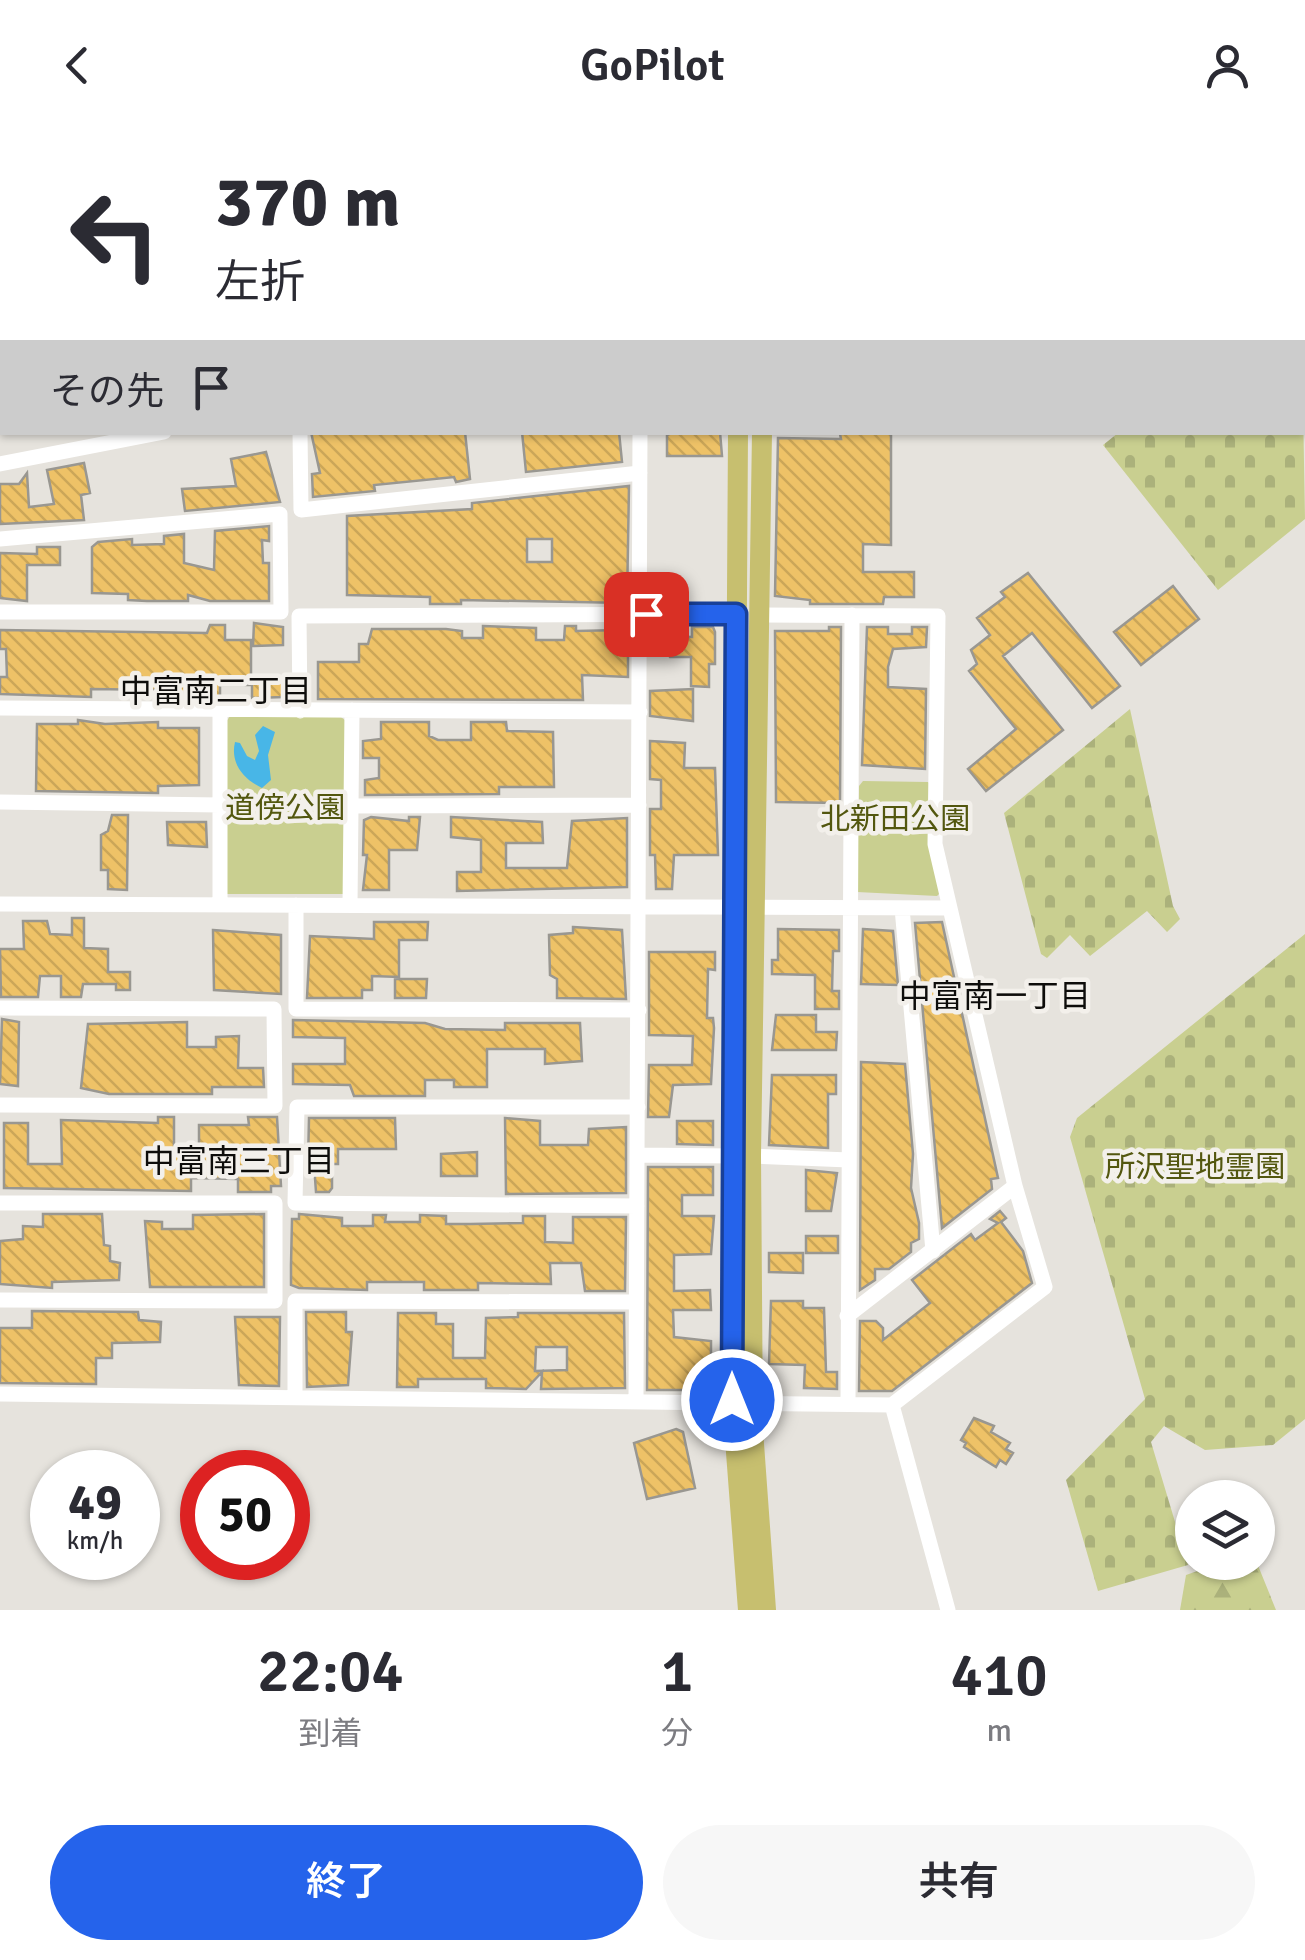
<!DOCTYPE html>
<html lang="ja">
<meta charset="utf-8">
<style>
:root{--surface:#fff;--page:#f7f7f7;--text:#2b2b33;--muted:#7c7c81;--accent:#2563eb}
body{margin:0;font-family:Signika,"Noto Sans JP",sans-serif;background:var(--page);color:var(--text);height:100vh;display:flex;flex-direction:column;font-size:38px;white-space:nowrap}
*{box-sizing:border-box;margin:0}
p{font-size:32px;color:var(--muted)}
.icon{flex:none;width:55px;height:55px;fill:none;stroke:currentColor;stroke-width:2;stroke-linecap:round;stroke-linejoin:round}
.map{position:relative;height:1480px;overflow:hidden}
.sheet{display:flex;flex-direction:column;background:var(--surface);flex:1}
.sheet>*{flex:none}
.hud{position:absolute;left:0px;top:0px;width:1305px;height:305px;box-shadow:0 2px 8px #0004;background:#fff;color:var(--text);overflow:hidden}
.tools{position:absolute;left:1175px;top:1350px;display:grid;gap:20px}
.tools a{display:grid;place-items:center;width:100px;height:100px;border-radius:50%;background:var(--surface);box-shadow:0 2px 8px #0004;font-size:50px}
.speed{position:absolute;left:30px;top:1320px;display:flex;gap:20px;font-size:50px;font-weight:700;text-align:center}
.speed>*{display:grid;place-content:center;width:130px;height:130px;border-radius:50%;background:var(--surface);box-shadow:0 2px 8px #0004;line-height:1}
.speed small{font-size:25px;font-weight:400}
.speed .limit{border:15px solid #d22;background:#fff;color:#111}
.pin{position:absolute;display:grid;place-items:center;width:85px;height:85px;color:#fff;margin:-42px;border-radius:20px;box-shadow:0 5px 15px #0006}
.me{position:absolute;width:110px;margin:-55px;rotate:0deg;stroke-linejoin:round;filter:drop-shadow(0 0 8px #0008)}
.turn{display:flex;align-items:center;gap:35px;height:210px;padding:0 50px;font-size:45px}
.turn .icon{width:130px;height:130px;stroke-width:2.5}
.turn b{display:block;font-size:70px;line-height:85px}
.then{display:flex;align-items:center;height:95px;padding:0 50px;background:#0003;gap:20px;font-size:38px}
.eta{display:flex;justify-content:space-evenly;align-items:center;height:170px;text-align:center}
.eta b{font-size:60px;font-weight:600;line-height:70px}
.button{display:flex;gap:20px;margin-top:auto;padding:20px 50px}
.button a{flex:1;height:115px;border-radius:60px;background:var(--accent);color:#fff;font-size:40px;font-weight:600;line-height:115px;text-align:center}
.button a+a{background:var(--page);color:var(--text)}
header{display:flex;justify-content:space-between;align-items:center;height:130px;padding:0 50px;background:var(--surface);font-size:45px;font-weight:600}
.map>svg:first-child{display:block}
</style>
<header><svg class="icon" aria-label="back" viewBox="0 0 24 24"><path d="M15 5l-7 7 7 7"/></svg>GoPilot<svg class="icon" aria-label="person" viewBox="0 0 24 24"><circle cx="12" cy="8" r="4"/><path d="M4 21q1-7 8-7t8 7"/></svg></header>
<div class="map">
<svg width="1305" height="1480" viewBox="0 0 1305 1480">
<defs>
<pattern id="forest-firs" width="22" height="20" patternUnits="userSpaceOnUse" patternTransform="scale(2.5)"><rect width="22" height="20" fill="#c9cf90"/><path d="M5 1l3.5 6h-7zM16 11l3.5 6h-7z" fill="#abb17b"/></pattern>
<pattern id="cemetery-stones" width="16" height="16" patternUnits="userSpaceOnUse" patternTransform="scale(2.5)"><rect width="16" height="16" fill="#c9cf90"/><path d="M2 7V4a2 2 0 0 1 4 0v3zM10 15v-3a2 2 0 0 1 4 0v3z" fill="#abb17b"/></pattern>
<pattern id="building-back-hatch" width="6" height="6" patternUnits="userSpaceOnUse" patternTransform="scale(2.5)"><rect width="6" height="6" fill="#eec267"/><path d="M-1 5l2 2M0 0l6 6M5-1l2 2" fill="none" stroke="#cba658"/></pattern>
</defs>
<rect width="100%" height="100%" fill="#e6e3dd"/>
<path fill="url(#forest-firs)" d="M 1223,1432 L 1257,1433 L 1276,1480 L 1180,1480 L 1186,1445 Z"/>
<path fill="url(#cemetery-stones)" d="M 1303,275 L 1305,389 L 1218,460 L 1103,315 L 1118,303 L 1302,302 Z
M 1130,579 L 1173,776 L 1180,789 L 1167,802 L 1147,781 L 1090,826 L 1070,805 L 1047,828 L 1041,824 L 1004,683 Z
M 1305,804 L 1305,1289 L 1273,1315 L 1205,1320 L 1164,1296 L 1151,1312 L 1188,1435 L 1098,1461 L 1066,1350 L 1145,1269 L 1070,1007 L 1077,988 Z"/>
<path fill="#c9cf90" d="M 230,586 L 341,587 L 346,591 L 344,764 L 226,764 L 226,592 Z
M 863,651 L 928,652 L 932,656 L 941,762 L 937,766 L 857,762 L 859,656 Z"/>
<path fill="#48b6e7" d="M 263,596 L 275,602 L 268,625 L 271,650 L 262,658 C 243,649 230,633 235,612 L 240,613 L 247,626 L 255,630 L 259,621 L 255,605 Z"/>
<path fill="url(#building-back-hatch)" stroke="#999791" stroke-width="2.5" fill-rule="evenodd" d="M 311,302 L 465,302 L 470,349 L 456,352 L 454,347 L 374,355 L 375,361 L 313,367 L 312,344 L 320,343 Z
M 522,302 L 619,302 L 622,332 L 526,342 Z
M 674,302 L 720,302 L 722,326 L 667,326 L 667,305 Z
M 891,302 L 891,415 L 863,414 L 863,442 L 914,442 L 914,467 L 884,467 L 883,474 L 810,474 L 810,470 L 775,466 L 778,308 L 841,309 L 840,304 Z
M 266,322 L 280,372 L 185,381 L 182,359 L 236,356 L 231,329 Z
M 84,333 L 90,363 L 81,365 L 84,390 L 0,394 L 0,354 L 19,354 L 27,343 L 29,377 L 54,374 L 47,340 Z
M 629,356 L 627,473 L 461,470 L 461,474 L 430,474 L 430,467 L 347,465 L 347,386 L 472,379 L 472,373 ZM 527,409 L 552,409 L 552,432 L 527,432 Z
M 269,396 L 269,411 L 262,410 L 263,433 L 269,433 L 269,471 L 210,471 L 188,465 L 188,471 L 147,471 L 128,470 L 128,464 L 92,463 L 92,417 L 98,412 L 132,409 L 132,415 L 164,414 L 164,406 L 184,404 L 184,433 L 214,440 L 215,401 Z
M 37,417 L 60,417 L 60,435 L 27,435 L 27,471 L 0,468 L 0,423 L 37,424 Z
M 1028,443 L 1120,556 L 1092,578 L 1032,503 L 1003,526 L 1063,600 L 986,661 L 968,639 L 1016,599 L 969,541 L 977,534 L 971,520 L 990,505 L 977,488 L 1005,467 L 1001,462 Z
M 1173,456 L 1199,489 L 1141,535 L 1114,502 Z
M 254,493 L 283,497 L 283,515 L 253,516 Z
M 210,495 L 225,495 L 225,510 L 251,510 L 251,555 L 220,555 L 220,568 L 164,560 L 91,559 L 91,567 L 0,564 L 0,547 L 7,547 L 6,519 L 0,519 L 0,500 L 207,503 Z
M 483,496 L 536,498 L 536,510 L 564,510 L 565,496 L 576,496 L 576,501 L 621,500 L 623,518 L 628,518 L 628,547 L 582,545 L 583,570 L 318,569 L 318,532 L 359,532 L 359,514 L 368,514 L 372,499 L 446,499 L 462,501 L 462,508 L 483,508 Z
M 692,497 L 713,497 L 715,502 L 715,534 L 709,534 L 709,557 L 691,556 L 691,527 L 670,527 L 666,521 L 666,506 L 692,507 Z
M 829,497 L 841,497 L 840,673 L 776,672 L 775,501 L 829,501 Z
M 867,497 L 888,497 L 888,504 L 912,504 L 912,497 L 927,497 L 926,517 L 893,519 L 888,537 L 888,557 L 926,559 L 925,639 L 862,635 Z
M 252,548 L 283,548 L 283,567 L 252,568 Z
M 693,559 L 693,591 L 650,586 L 650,561 Z
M 78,590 L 105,594 L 158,592 L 158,598 L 199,598 L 199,655 L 158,656 L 158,663 L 36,661 L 37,594 L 78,594 Z
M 381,592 L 429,592 L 429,606 L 438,610 L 471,610 L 471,592 L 506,592 L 507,601 L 553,602 L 554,657 L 499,657 L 499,664 L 365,665 L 365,650 L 379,648 L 379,628 L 363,628 L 363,611 L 381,609 Z
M 650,611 L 685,613 L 684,638 L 715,638 L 718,725 L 674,725 L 672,759 L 656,759 L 655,725 L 650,725 L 650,679 L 661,679 L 661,650 L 650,649 Z
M 112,685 L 128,685 L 127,760 L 108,759 L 108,740 L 101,740 L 101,705 L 108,701 Z
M 371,687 L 409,691 L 409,687 L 420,687 L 417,720 L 389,720 L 389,760 L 363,760 L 367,725 L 363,725 L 364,690 Z
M 451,687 L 542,692 L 543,713 L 506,713 L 506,738 L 567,738 L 572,691 L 627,688 L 627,757 L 457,761 L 457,742 L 481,742 L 481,710 L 451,707 Z
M 167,692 L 206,692 L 207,717 L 168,715 Z
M 72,788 L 84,788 L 84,818 L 108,819 L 108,842 L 130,842 L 130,860 L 116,860 L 116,854 L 83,854 L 81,867 L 61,867 L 61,846 L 40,846 L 38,867 L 1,867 L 0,819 L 24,819 L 23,791 L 47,791 L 50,804 L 72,805 Z
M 374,792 L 428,792 L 427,810 L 399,810 L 399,847 L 372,846 L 372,860 L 362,860 L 362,868 L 307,868 L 310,806 L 374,809 Z
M 942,792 L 998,1048 L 991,1049 L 992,1059 L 942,1098 L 915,793 Z
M 573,797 L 622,800 L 626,869 L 557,868 L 557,849 L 550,845 L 549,805 L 573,803 Z
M 778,799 L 839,800 L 839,821 L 833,821 L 832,861 L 839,861 L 839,879 L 815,879 L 815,845 L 772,844 L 772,830 L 778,830 Z
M 863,799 L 893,801 L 898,855 L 861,854 Z
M 213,800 L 281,805 L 281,864 L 214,860 Z
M 649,822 L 715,822 L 715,840 L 708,839 L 707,888 L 713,888 L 714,898 L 711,954 L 673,955 L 669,987 L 648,987 L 649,935 L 692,935 L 693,906 L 649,905 Z
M 395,849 L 427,849 L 426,868 L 395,868 Z
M 776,885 L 816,885 L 816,902 L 837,902 L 836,920 L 772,920 Z
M 2,889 L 19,892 L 18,956 L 0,954 Z
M 293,890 L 425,893 L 445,899 L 505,900 L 505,893 L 580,893 L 582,931 L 545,934 L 545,919 L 487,919 L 487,957 L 454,957 L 454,950 L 425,950 L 425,966 L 354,966 L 350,955 L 293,954 L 293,934 L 345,934 L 345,908 L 293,907 Z
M 187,892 L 187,917 L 216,917 L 216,907 L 239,906 L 238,938 L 263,938 L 264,957 L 212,957 L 212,964 L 109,964 L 81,958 L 88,894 Z
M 861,932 L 905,934 L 913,1024 L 911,1058 L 919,1093 L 919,1109 L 911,1113 L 911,1122 L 889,1139 L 875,1139 L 875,1150 L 860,1160 Z
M 772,945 L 836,945 L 836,964 L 828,964 L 828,1018 L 769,1015 Z
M 158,987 L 174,987 L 174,1015 L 199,1015 L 199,995 L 249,995 L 248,987 L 277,987 L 281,1056 L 271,1056 L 271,1062 L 238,1062 L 238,1049 L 191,1048 L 191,1061 L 4,1058 L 4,993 L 28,993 L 28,1034 L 62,1034 L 61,990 L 158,993 Z
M 309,988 L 395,988 L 396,1019 L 338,1019 L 338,1034 L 332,1034 L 332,1058 L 329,1062 L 316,1062 L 314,1034 L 308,1034 Z
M 505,988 L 540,991 L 540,1015 L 588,1015 L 589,999 L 626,997 L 626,1063 L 506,1064 Z
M 677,991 L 713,991 L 713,1015 L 677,1014 Z
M 477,1022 L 477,1046 L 441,1046 L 441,1024 Z
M 648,1037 L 713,1037 L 713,1065 L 682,1065 L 682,1086 L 714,1086 L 711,1124 L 674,1125 L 674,1161 L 710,1160 L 711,1180 L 673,1180 L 674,1207 L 711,1211 L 711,1260 L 647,1260 Z
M 806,1040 L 837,1043 L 831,1081 L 806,1081 Z
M 1000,1081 L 1006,1088 L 1001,1092 L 1023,1121 L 1032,1153 L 892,1261 L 859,1261 L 860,1191 L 876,1191 L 883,1198 L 883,1210 L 930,1173 L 912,1150 L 971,1104 L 975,1110 L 998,1093 L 990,1089 Z
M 43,1084 L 102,1084 L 104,1115 L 110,1116 L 110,1131 L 120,1133 L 119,1150 L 52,1152 L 52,1158 L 0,1154 L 0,1111 L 23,1109 L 23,1096 L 43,1097 Z
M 264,1084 L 264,1157 L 150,1157 L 145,1091 L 162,1092 L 162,1099 L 193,1099 L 193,1085 Z
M 299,1084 L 342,1088 L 342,1096 L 373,1096 L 373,1085 L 386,1085 L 385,1092 L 420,1092 L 420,1085 L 446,1086 L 446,1094 L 470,1094 L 523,1093 L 523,1086 L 545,1086 L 545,1112 L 573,1113 L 573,1087 L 626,1087 L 625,1161 L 585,1161 L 581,1133 L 550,1133 L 551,1154 L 478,1153 L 478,1160 L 424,1160 L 424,1152 L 367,1152 L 367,1160 L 299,1158 L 291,1155 L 291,1135 L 292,1089 L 299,1089 Z
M 806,1106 L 838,1106 L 838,1123 L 806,1123 Z
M 769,1123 L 803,1123 L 803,1143 L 769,1142 Z
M 771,1171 L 803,1171 L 803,1178 L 824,1178 L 826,1242 L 837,1242 L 837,1259 L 804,1258 L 805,1235 L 769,1234 Z
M 32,1181 L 138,1182 L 139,1190 L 161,1192 L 160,1212 L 112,1213 L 112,1228 L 96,1228 L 96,1254 L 0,1253 L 0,1198 L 32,1198 Z
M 306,1182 L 346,1182 L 346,1202 L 352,1202 L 348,1255 L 307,1257 Z
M 398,1183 L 436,1183 L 436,1194 L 453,1194 L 453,1228 L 485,1228 L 486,1188 L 518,1187 L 518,1183 L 624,1183 L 625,1258 L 541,1259 L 542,1242 L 526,1259 L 486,1258 L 486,1249 L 418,1249 L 418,1257 L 397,1257 ZM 536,1217 L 567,1217 L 567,1240 L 535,1241 Z
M 235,1187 L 280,1187 L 279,1256 L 239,1255 Z
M 974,1288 L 994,1296 L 991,1302 L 1010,1313 L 1006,1319 L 1013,1323 L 1006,1334 L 1000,1330 L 996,1337 L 964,1317 L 966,1313 L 961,1310 Z
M 676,1299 L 683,1302 L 695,1358 L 647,1369 L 634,1313 Z"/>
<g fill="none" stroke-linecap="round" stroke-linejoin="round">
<path stroke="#fff" stroke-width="15" d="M 1284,0 L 1285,2
M 1302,74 L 1305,74
M 1302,119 L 1305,141
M 300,302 L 301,380 L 640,343
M 0,334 L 164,302
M 0,409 L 280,384 L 281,482 L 0,482
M 0,578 L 640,582
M 300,581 L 299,486 L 736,484
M 0,672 L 220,675
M 351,676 L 639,675
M 0,774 L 949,778
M 220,775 L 220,581
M 296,775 L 296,879 L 639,880
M 350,775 L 352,580
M 902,778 L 933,1121
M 0,878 L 274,879 L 275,976 L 0,975
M 638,1025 L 731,1026
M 751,1026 L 849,1030
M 0,1073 L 275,1073 L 275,1171 L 0,1170
M 637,1076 L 295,1073 L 297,977 L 638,977
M 847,1186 L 1015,1056
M 0,1264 L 892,1275 L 1045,1157 L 1015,1056 L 935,714 L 938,486 L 760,485
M 295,1267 L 295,1171 L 636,1172
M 636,1269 L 640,302
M 848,1273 L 852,485
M 892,1275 L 948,1480"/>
<path stroke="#c7bf6f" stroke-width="20" d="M 743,2 L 743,0
M 765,2 L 765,0
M 738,302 L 732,1270 L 748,1480
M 762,302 L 751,1026 L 753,1300 L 766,1480"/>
</g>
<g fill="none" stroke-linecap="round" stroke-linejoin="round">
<defs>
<path id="route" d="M 646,484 L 736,484 L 732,1270"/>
</defs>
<use href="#route" stroke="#184099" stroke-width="25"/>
<use href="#route" stroke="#2563eb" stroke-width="18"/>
</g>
<g text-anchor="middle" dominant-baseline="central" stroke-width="9" stroke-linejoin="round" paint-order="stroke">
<g font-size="30" fill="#53570f" stroke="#f3f0eb">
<text x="285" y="678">道傍公園</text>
<text x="895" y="689">北新田公園</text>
<text x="1195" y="1037">所沢聖地霊園</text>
</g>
<g font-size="32" fill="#0e0d0b" stroke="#f3f0eb">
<text x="216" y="561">中富南二丁目</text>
<text x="995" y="866">中富南一丁目</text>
<text x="239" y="1031">中富南三丁目</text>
</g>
</g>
</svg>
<div class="tools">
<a><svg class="icon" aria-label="layers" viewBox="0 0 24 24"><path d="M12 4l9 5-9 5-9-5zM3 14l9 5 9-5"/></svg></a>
</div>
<div class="speed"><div>49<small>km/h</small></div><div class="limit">50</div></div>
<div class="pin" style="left:646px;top:484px;background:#d93025"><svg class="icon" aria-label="arrive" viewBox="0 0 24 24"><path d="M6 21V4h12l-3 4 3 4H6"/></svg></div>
<svg class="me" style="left:732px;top:1270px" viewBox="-20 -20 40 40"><circle r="17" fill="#2563eb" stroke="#fff" stroke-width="3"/><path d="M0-11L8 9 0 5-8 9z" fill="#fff"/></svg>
<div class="hud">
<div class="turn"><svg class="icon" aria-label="left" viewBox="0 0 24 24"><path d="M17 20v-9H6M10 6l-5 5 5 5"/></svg><div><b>370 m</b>左折</div></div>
<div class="then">その先<svg class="icon" aria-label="arrive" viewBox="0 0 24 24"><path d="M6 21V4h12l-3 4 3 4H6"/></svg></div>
</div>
</div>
<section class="sheet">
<div class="eta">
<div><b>22:04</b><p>到着</p></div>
<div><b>1</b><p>分</p></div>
<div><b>410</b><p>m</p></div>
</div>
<div class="button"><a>終了</a><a>共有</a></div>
</section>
